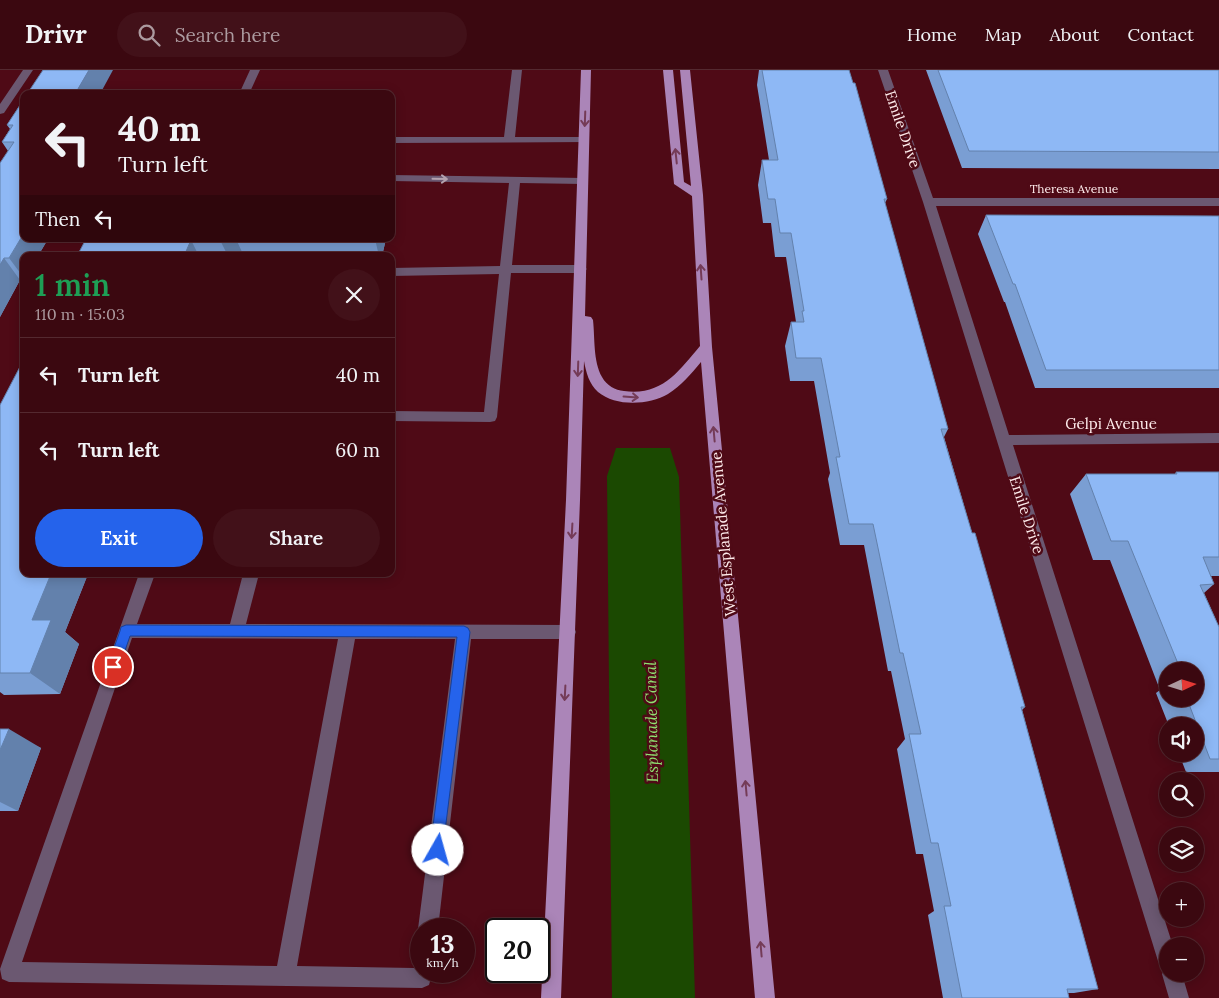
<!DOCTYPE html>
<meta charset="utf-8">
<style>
:root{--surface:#3b0810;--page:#421119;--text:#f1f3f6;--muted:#ac9a9f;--line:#542930;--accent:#2563eb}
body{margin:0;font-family:Lora,serif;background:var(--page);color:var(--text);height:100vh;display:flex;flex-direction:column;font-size:19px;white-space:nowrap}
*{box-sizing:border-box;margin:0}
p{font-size:16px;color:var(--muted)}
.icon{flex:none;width:28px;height:28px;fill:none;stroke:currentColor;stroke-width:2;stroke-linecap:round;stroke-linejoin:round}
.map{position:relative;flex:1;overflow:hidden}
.details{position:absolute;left:20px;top:182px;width:375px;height:325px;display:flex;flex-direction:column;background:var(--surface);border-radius:10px;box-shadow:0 2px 12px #0003,0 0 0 1px var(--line)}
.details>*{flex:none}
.banner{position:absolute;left:20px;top:20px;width:375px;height:152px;border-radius:10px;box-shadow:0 2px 12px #0003,0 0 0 1px var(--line);background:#3b0810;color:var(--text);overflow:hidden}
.needle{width:32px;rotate:86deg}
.buttons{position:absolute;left:1159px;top:592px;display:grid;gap:10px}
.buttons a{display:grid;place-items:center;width:45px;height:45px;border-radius:50%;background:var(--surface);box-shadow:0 2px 12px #0003,0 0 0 1px var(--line);font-size:25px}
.speed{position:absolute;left:410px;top:848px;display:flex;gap:10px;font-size:25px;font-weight:700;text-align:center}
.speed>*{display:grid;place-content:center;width:65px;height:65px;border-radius:50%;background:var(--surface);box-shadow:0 2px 12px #0003,0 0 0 1px var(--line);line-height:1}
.speed small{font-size:12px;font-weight:400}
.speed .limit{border:2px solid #111;border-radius:8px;background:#fff;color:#111}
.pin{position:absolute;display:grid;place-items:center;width:42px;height:42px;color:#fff;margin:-21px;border:2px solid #fff;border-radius:50%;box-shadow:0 1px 5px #0007}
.me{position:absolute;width:55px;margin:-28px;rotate:7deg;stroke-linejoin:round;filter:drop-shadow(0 0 4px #0008)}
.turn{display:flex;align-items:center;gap:18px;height:105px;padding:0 15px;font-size:22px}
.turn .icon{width:65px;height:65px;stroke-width:2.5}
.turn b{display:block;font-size:35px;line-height:42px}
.then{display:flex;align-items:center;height:48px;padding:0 15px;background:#0003;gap:10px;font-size:19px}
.round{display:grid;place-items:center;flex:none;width:52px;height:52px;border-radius:26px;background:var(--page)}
.overview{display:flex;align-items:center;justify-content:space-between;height:85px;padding:0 15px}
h1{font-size:30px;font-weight:600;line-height:38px;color:#1e9e55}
.primary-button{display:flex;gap:10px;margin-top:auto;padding:10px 15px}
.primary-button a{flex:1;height:58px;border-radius:30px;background:var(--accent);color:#fff;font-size:20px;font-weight:600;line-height:58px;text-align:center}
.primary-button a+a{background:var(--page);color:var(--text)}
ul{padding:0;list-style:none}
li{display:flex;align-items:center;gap:15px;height:75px;padding:0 15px;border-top:1px solid var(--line)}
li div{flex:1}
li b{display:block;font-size:19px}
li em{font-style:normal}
header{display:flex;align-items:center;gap:30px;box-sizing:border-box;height:70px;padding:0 25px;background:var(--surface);border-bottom:1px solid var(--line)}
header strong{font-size:24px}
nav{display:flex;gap:28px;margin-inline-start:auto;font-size:18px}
.search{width:350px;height:45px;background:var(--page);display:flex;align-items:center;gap:12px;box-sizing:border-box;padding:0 18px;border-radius:28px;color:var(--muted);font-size:19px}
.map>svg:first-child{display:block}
</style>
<header>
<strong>Drivr</strong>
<div class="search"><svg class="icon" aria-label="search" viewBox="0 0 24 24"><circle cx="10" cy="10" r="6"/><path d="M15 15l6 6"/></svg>Search here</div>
<nav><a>Home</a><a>Map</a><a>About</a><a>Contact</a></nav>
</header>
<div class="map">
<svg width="1219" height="928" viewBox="0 0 1219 928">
<rect width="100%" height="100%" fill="#4f0a16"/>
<path fill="#1b4901" d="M 616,378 L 670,378 L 679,407 L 695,928 L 612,928 L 607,406 Z"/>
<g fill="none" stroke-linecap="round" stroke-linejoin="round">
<path fill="#6b5871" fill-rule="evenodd" d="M 23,0 L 33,0 L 4,43 L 0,44 L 0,34 Z
M 250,0 L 260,0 L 249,24 L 239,24 Z
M 512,0 L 522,0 L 515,67 L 584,67 L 588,68 L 589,70 L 588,72 L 391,73 L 391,67 L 504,67 Z
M 878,0 L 888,0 L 933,128 L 1219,128 L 1219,136 L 936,136 L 1009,365 L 1219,363 L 1219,373 L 1013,375 L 1173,876 L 1168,876 L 1168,904 L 1182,904 L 1189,928 L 1169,928 L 1162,904 L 1164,899 L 1161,898 L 1158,891 L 923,132 Z
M 391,105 L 583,108 L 588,111 L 583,114 L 520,113 L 512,195 L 581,195 L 587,199 L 581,203 L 511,203 L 497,347 L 495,351 L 490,352 L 391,351 L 391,341 L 484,342 L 499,204 L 391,206 L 391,198 L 500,196 L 509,113 L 391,111 Z
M 139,504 L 155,504 L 137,554 L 230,554 L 243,504 L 259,504 L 246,554 L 568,555 L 574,557 L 576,562 L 574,567 L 568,569 L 471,569 L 438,859 L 421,859 L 421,866 L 418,859 L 455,569 L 355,569 L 297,896 L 414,898 L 416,894 L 421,892 L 421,901 L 433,901 L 429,915 L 422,918 L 9,912 L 2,909 L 0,899 ZM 132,568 L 338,569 L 277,896 L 22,892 Z"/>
<path fill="#ab85b8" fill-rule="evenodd" d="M 581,0 L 591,0 L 585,246 L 591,247 L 593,250 C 595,268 593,291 602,307 C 607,316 615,320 624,321 C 662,326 678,302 700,276 L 692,126 L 674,114 L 663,0 L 673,0 L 684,112 L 691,116 L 680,0 L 690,0 L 703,125 L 712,277 L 775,928 L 755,928 L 701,292 C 691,304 681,316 668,324 C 649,335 616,337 598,322 C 589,314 586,302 584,291 L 580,430 L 561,928 L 541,928 L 566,430 Z"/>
</g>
<path fill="#7a9ed3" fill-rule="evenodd" d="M 759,0 L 849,0 L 887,129 L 885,133 L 948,359 L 944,367 L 972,463 L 1025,637 L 1022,640 L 1098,919 L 1074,923 L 1068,923 L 1069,928 L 943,928 L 928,845 L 934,841 L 923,784 L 916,784 L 897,679 L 905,669 L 891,601 L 888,601 L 864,475 L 840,475 L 828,409 L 830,403 L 814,311 L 790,311 L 785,276 L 791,252 L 796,252 L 786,187 L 775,187 L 771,153 L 763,153 L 758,115 L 762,90 L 769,90 L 757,15 Z
M 926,0 L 1219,0 L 1219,99 L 962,98 Z
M 24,29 L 48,169 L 38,186 L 24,186 L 24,210 L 20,210 L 0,247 L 8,81 L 2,72 L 10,59 L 7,55 Z
M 986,145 L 1219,146 L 1219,318 L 1035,318 L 1005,232 L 1004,232 L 978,164 Z
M 86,169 L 386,169 L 382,186 L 338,186 L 336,182 L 242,182 L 240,186 L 77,186 Z
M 0,335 L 24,504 L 88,504 L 65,562 L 79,574 L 60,624 L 4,625 L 0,622 Z
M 1176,402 L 1219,402 L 1219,506 L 1211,506 L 1214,514 L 1204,523 L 1219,557 L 1219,702 L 1186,702 L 1179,684 L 1195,684 L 1195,656 L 1169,656 L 1156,623 L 1160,620 L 1110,490 L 1093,490 L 1070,424 L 1086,404 L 1175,404 ZM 1168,601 L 1195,601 L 1195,629 L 1168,629 Z
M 0,659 L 41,678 L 18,741 L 0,741 Z"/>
<path fill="#6381ac" d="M 89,0 L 113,0 L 100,24 L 75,24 Z
M 24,163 L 24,169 L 48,169 L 38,186 L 24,186 L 24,208 L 9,188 Z
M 221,169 L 236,169 L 242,182 L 240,186 L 228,186 L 220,170 Z
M 375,169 L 386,169 L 382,186 L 379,186 Z
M 191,170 L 199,186 L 184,186 Z
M 4,188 L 20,210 L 0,247 L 0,195 Z
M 51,504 L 88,504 L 65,562 L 79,574 L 60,624 L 30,603 L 32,550 Z
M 9,659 L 41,678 L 18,741 L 0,732 L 0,680 Z"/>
<path fill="#8eb8f5" stroke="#6381ac" d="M 43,0 L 89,0 L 75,24 L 27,24 Z
M 762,0 L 849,0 L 853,13 L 855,13 L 887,129 L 884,129 L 948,359 L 941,359 L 972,463 L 975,463 L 1025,637 L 1021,637 L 1098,919 L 1067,919 L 1069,928 L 962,928 L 944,836 L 951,836 L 938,773 L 931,773 L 909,664 L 921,664 L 903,583 L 900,583 L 873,454 L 849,454 L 836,387 L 840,387 L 821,288 L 796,288 L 791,252 L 804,252 L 802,241 L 804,241 L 791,163 L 780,163 L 775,129 L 768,129 L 762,90 L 778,90 Z
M 938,0 L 1219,0 L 1219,82 L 969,81 Z
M 24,29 L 24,163 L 9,188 L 4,188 L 0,195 L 0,93 L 14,72 L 2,72 L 13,55 L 7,55 Z
M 986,145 L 1219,146 L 1219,300 L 1046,300 L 1015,214 L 1013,214 Z
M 86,169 L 221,169 L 220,170 L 191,170 L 184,186 L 77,186 Z
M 24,289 L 24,504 L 51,504 L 32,550 L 51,550 L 30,603 L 0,603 L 0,335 Z
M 1176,402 L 1219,402 L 1219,487 L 1203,487 L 1214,514 L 1200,515 L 1219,557 L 1219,689 L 1210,689 L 1187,629 L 1195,629 L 1195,601 L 1181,601 L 1128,471 L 1111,471 L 1086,404 L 1177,404 Z
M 0,659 L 9,659 L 0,680 Z"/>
<defs><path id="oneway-shaft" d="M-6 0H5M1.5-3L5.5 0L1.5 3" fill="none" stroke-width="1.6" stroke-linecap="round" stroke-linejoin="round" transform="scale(1.25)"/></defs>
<g stroke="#743b57">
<use href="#oneway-shaft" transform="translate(585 49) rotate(92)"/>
<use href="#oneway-shaft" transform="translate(676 86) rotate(-96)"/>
<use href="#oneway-shaft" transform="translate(701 202) rotate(-94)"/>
<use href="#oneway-shaft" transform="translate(578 299) rotate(92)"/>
<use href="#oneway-shaft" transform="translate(631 327) rotate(4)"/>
<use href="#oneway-shaft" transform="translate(714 364) rotate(-95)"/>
<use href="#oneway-shaft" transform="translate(572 461) rotate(93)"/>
<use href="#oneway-shaft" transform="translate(565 623) rotate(93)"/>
<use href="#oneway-shaft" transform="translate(746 718) rotate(-95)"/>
<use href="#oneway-shaft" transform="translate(761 879) rotate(-95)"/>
</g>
<use stroke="#b4a2ae" href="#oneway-shaft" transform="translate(440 109) rotate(1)"/>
<path fill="#2563eb" stroke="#184099" d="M 126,555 L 464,556 L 468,558 L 470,562 L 442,785 L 438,787 L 433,785 L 430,780 L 457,567 L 130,566 L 118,601 L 113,602 L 109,601 L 107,597 L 120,561 L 121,557 Z"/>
<g text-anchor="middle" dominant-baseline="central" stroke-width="5" stroke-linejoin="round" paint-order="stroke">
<g font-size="12" fill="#feebeb" stroke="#4f0a16">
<text x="1074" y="118">Theresa Avenue</text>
</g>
<g font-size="15" fill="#feebeb" stroke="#4f0a16">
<text transform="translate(903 59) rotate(71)">Emile Drive</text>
<text x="1111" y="353">Gelpi Avenue</text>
<text transform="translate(1027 445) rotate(72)">Emile Drive</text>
<text transform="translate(723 464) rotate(-95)">West Esplanade Avenue</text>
</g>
<g font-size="16" font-style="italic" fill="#8fe070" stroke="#4f0a16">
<text transform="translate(651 652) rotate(-91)">Esplanade Canal</text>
</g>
</g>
</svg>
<div class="buttons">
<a><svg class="needle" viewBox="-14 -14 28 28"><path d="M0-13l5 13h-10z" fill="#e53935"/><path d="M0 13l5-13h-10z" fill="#ac9a9f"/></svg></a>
<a><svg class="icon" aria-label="sound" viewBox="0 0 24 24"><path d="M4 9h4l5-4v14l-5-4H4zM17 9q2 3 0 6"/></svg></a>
<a><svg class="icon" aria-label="search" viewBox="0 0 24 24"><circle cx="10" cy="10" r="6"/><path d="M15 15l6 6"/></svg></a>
<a><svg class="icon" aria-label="layers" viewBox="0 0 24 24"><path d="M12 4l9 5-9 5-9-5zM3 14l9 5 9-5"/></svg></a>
<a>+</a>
<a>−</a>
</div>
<div class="speed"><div>13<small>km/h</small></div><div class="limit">20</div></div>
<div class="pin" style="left:113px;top:597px;background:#d93025"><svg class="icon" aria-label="arrive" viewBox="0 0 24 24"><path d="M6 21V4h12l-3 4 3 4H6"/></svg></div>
<svg class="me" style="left:438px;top:780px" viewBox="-20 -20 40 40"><circle r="19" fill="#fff"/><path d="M0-13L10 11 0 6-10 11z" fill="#2563eb"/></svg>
<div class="banner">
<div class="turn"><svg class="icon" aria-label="left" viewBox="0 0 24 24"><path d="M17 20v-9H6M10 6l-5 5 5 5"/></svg><div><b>40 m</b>Turn left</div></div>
<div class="then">Then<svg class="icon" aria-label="left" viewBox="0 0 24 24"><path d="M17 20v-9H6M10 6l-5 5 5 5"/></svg></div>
</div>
<section class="details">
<div class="overview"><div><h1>1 min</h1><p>110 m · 15:03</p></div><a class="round"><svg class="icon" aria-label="close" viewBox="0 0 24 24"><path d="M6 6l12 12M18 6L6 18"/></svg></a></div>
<ul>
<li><svg class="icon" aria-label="left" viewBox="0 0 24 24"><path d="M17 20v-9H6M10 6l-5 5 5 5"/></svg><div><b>Turn left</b></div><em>40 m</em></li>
<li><svg class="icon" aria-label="left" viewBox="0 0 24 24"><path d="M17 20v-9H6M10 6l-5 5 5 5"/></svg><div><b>Turn left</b></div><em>60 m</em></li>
</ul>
<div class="primary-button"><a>Exit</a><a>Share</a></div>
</section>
</div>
